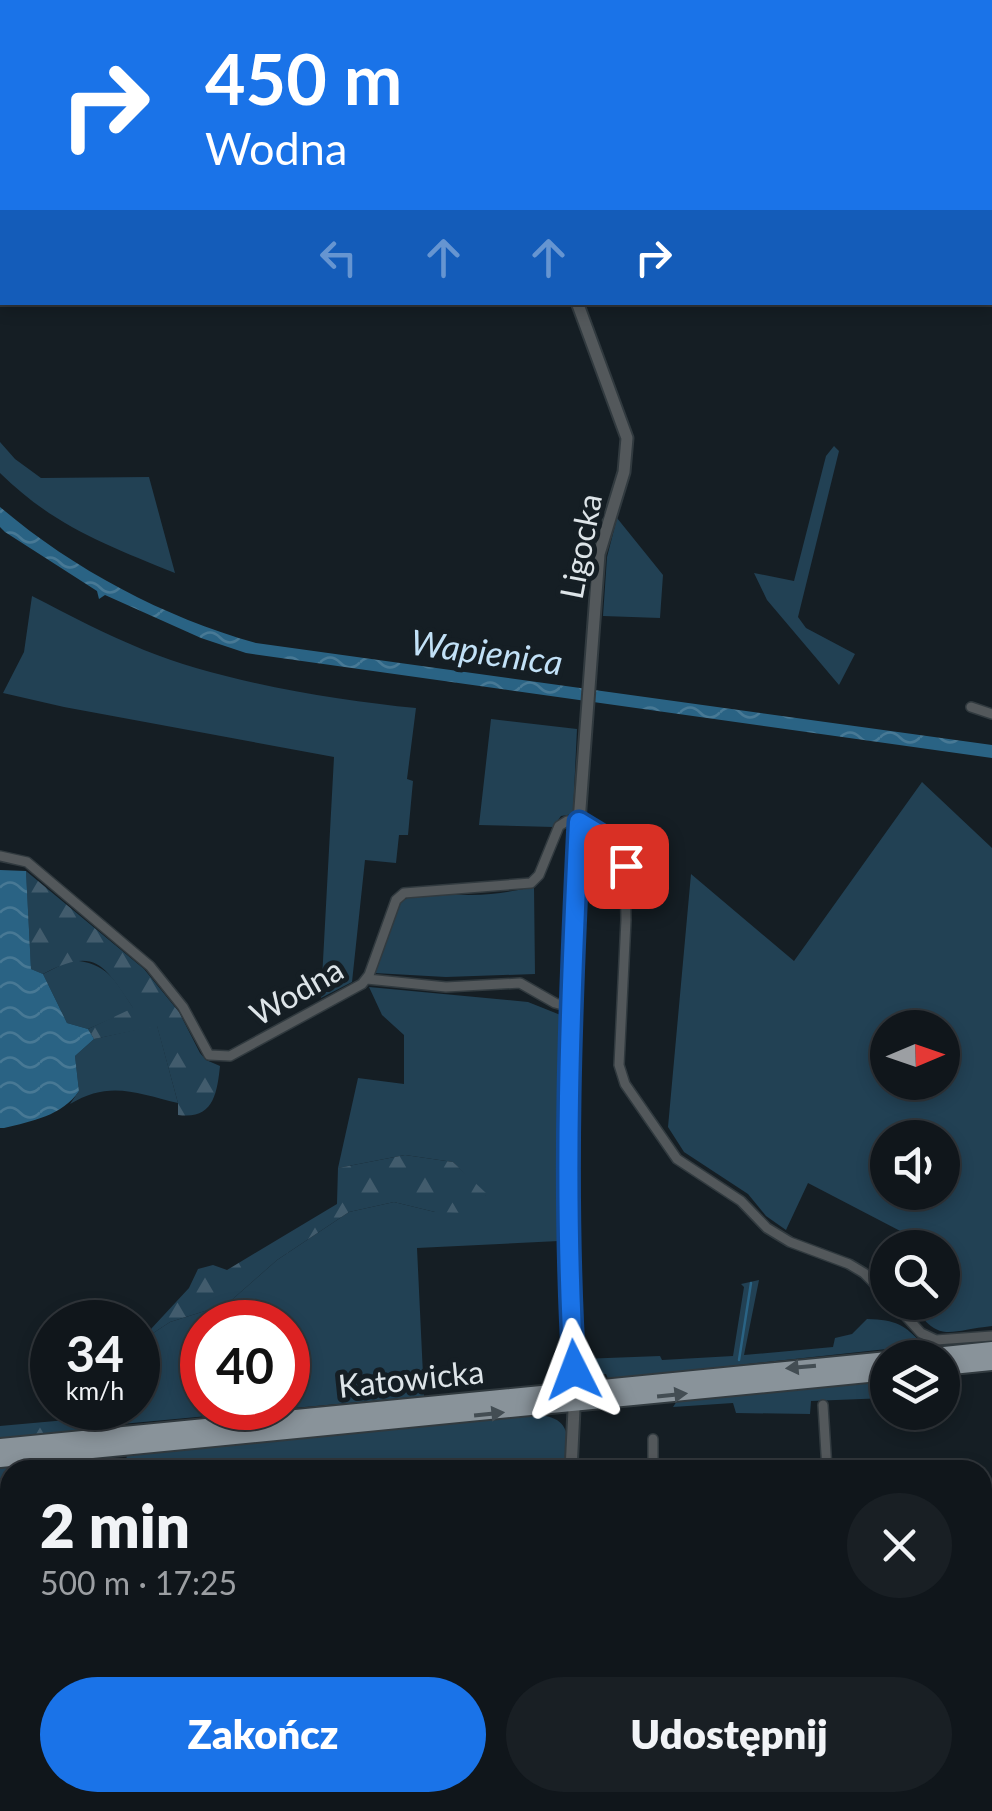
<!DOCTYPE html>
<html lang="pl">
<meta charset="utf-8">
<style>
:root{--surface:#10161b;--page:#191f24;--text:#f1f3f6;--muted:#9c9fa3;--line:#30353a;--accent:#1a73e8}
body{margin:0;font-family:Lato,sans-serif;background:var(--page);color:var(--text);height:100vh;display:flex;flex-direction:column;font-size:38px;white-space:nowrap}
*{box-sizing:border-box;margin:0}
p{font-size:32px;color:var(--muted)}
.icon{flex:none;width:55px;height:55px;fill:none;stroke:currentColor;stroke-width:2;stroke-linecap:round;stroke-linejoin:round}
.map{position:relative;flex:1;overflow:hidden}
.details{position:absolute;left:0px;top:1460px;width:992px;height:352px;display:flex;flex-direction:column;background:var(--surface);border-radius:30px 30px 0 0;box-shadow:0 5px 15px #0003,0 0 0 2px var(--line)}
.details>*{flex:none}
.banner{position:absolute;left:0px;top:0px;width:992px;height:305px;box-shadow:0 5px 15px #0003,0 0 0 2px var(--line);background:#1a73e8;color:#fff;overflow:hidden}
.needle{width:65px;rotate:88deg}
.buttons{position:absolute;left:870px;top:1010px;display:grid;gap:20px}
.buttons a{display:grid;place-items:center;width:90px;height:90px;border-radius:50%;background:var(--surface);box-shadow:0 5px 15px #0003,0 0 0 2px var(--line);font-size:50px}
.speed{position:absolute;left:30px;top:1300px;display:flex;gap:20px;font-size:50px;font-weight:700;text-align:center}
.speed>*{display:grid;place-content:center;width:130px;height:130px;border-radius:50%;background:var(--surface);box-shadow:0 5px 15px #0003,0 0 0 2px var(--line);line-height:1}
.speed small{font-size:25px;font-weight:400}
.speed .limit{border:15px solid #d22;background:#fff;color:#111}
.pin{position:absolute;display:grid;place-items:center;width:85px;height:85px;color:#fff;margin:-42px;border-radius:20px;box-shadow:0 5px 15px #0006}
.me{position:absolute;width:110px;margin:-55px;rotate:357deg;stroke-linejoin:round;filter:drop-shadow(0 0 8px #0008)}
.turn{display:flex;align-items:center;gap:35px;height:210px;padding:0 40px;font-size:45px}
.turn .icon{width:130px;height:130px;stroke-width:2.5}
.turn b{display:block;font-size:70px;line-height:85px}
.lanes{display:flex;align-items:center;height:95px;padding:0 40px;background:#0003;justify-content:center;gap:50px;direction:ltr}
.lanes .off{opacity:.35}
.round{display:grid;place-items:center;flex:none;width:105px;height:105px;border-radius:52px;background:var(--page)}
.summary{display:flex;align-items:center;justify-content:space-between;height:170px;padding:0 40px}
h1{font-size:60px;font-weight:800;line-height:75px}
.primary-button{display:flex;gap:20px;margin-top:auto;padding:20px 40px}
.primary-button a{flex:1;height:115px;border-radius:60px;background:var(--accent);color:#fff;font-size:40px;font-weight:800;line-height:115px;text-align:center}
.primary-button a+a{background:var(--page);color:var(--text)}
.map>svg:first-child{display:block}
</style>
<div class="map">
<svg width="992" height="1811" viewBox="0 0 992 1811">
<defs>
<pattern id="forest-firs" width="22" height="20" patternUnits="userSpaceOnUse" patternTransform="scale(2.5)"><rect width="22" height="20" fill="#224154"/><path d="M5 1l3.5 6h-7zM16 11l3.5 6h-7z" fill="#425c6d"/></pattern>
<pattern id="water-waves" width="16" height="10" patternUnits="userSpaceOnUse" patternTransform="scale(2.5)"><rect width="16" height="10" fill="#2a6384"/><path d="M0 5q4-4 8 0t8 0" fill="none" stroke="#487995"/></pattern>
</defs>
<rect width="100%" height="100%" fill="#151e24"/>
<path fill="#224154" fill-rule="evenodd" d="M 0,442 L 15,459 L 41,478 L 149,477 L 175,573 C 106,545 54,526 0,473 Z
M 834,446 L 839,451 L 798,617 L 806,628 L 855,654 L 839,685 L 767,600 L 754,573 L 794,581 L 826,456 Z
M 617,518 L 663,575 L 660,618 L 603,616 L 607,557 Z
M 32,596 C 69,615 105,634 144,650 C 220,681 333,700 416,708 L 407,779 L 413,781 L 408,835 L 399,835 L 396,863 L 365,860 L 352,982 L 321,998 L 334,757 L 64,707 L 3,693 L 24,652 Z
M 491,719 L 577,729 L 573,814 L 561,816 L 553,827 L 479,825 Z
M 922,782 L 992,848 L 992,1326 C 947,1331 938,1344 912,1303 L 942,1302 L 942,1248 L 897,1247 L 906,1234 L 808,1183 L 786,1230 L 766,1216 L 748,1194 L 684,1152 L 668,1127 L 691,874 L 794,961 ZM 888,1028 L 942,1028 L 942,1082 L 888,1082 ZM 888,1138 L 942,1138 L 942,1192 L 888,1192 Z
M 534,887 L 535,974 L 446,977 L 374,973 L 401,902 C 419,888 450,896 471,895 C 493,895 513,891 534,887 Z
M 71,960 C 108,963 114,979 134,1009 L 88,1029 L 67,1023 L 43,974 Z
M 369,987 L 528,1002 L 563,1016 L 559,1241 L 417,1248 L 424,1396 L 122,1424 L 118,1408 L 138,1408 L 138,1343 L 170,1322 L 227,1304 L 277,1260 L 349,1212 L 394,1202 L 435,1212 L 486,1195 L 453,1162 L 405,1155 L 338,1168 L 358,1078 L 404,1084 L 404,1035 L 382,1015 ZM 202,1322 L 288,1322 L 288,1408 L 202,1408 Z
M 157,1025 L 178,1103 C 137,1093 109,1080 70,1104 L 79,1091 L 75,1056 L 94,1039 Z
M 759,1280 L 744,1355 L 833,1347 L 835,1338 L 852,1334 L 867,1319 C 897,1320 903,1324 924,1345 L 608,1379 L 606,1374 L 590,1375 L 581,1359 L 660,1356 L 662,1360 L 733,1356 L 744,1287 L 741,1284 Z
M 887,1381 L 887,1398 L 811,1401 L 810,1414 L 736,1413 L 733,1403 L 673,1407 L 677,1401 Z
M 535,1415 C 574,1416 569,1441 565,1470 L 542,1468 L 541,1461 L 244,1463 L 239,1459 L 125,1470 L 127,1454 Z"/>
<path fill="url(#forest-firs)" d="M 26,871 L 144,969 L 179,1012 L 200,1053 L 206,1060 L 220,1066 C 217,1094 213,1120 178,1115 L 178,1103 L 157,1026 L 94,1039 L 88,1029 L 133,1008 C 104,965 96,946 43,974 L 31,969 Z
M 405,1155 L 453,1162 L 487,1194 L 470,1213 L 435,1212 L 394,1202 L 349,1212 L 277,1260 L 227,1304 L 170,1322 L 138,1343 L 189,1288 L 198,1269 L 213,1265 L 227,1270 L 337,1204 L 338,1168 Z
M 100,1417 L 100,1429 L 0,1439 L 0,1426 Z
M 101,1457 L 113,1470 L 10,1470 L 10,1496 L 7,1491 L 0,1491 L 0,1466 Z"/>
<path fill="url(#water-waves)" d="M 0,507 C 73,569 163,617 256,643 L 992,745 L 992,758 L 246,653 L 201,638 L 105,595 L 99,599 L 97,591 L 5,532 L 0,527 Z
M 0,870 L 26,871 L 31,969 L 43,974 L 67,1023 L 88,1029 L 94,1039 L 75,1056 L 79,1091 C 62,1116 32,1121 4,1128 L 0,1128 Z"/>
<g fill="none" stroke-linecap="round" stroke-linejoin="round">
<path stroke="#2a6384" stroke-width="2.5" d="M 739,1360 L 751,1283"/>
<defs>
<path id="minor" d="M 835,2 L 836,0
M 955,2 L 966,0
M 971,707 L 992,714
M 0,856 L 27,862 L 150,966 L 183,1007 L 209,1055 L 230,1056 L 362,984 L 369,975 L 396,900 L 404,893 L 531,883 L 539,875 L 559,826 L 567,821 L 579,822 L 612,842 L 625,865 L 626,920 L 619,1065 L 625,1084 L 677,1159 L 741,1201 L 767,1228 L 790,1242 L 849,1264 L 864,1273 L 888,1297
M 367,979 L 446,987 L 520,983 L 555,1003 L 570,1007
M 893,1302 L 921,1333 L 936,1340 L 992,1336
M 823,1405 L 827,1470
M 653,1470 L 653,1439
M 798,1470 L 827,1469
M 982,1632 L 992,1786
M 112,1811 L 114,1802
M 224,1811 L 225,1802
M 622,1811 L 623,1802
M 753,1811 L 754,1802
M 844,1811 L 844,1802
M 940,1811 L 940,1802"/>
<path id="tertiary" d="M 479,0 L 480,2
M 571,1470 L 575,1389 L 568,1259 L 570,1007 L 579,822 L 599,554 L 624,472 L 627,438 L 577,302
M 525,1811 L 526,1802"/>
<path id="primary" d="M 906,1358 L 992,1349
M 942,1368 L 992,1363
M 0,1446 L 888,1359
M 0,1460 L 888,1373"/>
</defs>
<use href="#minor" stroke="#313a3f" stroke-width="12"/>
<use href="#tertiary" stroke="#313a3f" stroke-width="15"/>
<use href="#primary" stroke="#313a3f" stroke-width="18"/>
<use href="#minor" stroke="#53585b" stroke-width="9"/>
<use href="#tertiary" stroke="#53585b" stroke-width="11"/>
<use href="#primary" stroke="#89939a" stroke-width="14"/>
</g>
<defs><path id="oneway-solid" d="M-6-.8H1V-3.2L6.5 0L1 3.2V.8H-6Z" transform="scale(2.5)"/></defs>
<g fill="#434d53">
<use href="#oneway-solid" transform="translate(801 1367) rotate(175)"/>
<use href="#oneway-solid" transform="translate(672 1395) rotate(-6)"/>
<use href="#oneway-solid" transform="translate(489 1414) rotate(-6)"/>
</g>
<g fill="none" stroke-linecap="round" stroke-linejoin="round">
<defs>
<path id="route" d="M 574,1370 C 563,1188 570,1005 579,822 L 612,842 L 626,866"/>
</defs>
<use href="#route" stroke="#114b97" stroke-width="25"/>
<use href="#route" stroke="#1a73e8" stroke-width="18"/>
</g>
<g text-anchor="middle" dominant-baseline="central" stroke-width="10" stroke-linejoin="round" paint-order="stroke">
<g font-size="32" fill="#dde4e8" stroke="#151e24">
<text transform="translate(580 546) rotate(-79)">Ligocka</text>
<text transform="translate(296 991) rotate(-30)">Wodna</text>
<text transform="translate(411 1378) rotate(-6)">Katowicka</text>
</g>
<g font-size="35" font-style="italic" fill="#c2e1f7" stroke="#151e24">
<text transform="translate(487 651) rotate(8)">Wapienica</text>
</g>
</g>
</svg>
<div class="buttons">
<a><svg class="needle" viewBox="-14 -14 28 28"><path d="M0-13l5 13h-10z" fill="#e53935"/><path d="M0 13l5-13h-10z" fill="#9c9fa3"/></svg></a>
<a><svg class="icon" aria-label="sound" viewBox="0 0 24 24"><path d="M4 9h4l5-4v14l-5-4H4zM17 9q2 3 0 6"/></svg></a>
<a><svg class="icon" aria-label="search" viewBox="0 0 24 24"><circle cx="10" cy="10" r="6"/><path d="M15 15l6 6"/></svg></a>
<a><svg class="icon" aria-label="layers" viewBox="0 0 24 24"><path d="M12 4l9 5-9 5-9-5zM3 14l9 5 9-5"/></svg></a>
</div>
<div class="speed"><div>34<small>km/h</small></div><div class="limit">40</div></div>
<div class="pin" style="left:626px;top:866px;background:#d93025"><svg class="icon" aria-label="arrive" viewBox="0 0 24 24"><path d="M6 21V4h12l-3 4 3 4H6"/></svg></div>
<svg class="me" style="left:574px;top:1370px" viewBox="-20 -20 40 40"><path d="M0-17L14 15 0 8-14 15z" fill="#1a73e8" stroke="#fff" stroke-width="4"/></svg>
<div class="banner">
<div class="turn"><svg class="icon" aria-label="right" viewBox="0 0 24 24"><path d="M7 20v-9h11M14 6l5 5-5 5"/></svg><div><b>450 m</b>Wodna</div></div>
<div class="lanes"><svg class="icon off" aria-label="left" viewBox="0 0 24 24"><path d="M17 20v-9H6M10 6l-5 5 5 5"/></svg><svg class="icon off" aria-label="ahead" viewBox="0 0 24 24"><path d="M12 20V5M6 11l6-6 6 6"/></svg><svg class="icon off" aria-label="ahead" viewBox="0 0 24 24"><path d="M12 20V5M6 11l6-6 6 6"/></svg><svg class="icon" aria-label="right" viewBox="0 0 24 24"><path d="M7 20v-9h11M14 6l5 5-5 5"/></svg></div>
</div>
<section class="details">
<div class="summary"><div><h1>2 min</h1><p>500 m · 17:25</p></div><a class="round"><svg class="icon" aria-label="close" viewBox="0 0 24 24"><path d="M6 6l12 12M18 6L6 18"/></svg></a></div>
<div class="primary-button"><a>Zakończ</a><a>Udostępnij</a></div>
</section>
</div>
